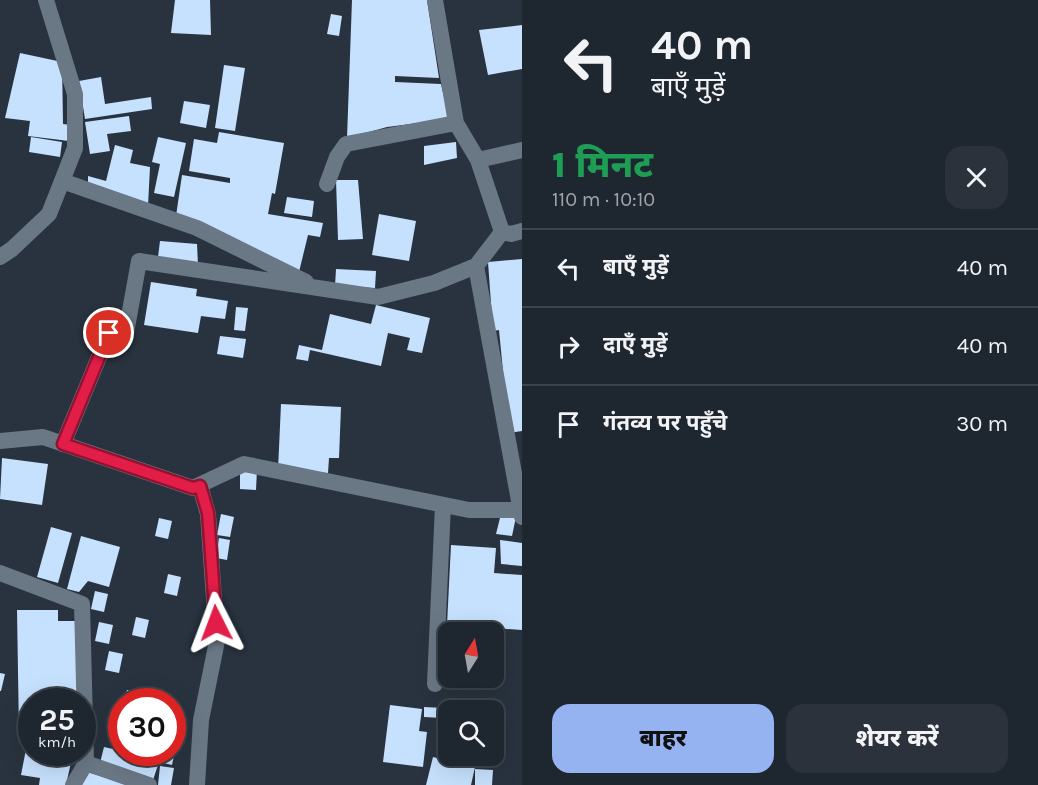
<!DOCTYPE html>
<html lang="hi">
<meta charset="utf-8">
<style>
:root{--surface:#1e262f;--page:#2b323b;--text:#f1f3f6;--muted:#a1a5aa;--line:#3c434b;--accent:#95b2f1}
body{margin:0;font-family:Karla,"Noto Sans Devanagari",sans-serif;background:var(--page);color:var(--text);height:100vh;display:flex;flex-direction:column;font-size:22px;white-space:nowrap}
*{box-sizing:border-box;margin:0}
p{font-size:20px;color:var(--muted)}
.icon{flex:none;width:33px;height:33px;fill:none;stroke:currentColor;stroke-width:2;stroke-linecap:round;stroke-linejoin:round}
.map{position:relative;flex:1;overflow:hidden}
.details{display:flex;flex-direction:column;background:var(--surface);width:516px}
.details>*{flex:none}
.guide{background:#1e262f;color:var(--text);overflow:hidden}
.needle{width:39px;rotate:11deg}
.controls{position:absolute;left:438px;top:622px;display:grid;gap:12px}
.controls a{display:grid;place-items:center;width:66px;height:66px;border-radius:12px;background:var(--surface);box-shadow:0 6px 24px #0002,0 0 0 2px var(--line);font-size:30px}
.speed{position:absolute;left:18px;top:688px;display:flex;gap:12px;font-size:30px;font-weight:700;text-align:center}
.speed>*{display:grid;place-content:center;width:78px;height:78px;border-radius:50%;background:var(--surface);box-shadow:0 6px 24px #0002,0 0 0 2px var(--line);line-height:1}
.speed small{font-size:15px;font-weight:400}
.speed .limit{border:9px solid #d22;background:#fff;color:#111}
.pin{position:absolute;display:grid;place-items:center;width:51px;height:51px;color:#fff;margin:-26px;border:3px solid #fff;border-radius:50%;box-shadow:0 2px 6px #0007}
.me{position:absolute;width:66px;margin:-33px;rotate:357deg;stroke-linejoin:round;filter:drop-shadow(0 0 4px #0008)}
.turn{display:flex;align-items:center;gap:21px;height:126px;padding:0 30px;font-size:27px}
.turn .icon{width:78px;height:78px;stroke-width:2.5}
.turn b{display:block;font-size:42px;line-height:51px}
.round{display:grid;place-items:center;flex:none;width:63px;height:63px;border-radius:18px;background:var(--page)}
.head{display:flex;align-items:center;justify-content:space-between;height:102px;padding:0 30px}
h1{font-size:36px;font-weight:800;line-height:45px;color:#1e9e55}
.action{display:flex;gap:12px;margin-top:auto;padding:12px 30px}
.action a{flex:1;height:69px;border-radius:18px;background:var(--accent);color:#111;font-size:24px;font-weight:800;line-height:69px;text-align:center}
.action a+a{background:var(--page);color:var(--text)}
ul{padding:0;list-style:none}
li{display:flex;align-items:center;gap:18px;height:78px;padding:0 30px;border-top:2px solid var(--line)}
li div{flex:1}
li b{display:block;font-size:22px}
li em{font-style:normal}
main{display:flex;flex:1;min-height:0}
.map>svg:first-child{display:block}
</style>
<main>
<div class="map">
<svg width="522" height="785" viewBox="0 0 522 785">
<rect width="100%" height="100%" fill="#28333f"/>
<path fill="#c6e1fd" d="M 175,0 L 210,0 L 211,35 L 171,33 Z
M 352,0 L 427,0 L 439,78 L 395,76 L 395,82 L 441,84 L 449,119 L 387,127 L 347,138 Z
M 331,14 L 342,16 L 339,36 L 327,34 Z
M 522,25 L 522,69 L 488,75 L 479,30 Z
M 20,53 L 62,62 L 63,124 L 71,125 L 69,141 L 28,136 L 30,121 L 5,118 Z
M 224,65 L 245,68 L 235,131 L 215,128 Z
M 101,77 L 105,104 L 151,97 L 152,109 L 85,119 L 79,81 Z
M 184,101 L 210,105 L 206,128 L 180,123 Z
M 129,116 L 131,131 L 107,134 L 110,151 L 90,154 L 85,122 Z
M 219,132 L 284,143 L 275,194 L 272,193 L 268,214 L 323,223 L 320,237 L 308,235 L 299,272 L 176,216 L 182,175 L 230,183 L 230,178 L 189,171 L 194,139 L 217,143 Z
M 31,137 L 62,142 L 60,157 L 29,152 Z
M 158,137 L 186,143 L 174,197 L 154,193 L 160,164 L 152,162 Z
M 456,142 L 457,158 L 424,165 L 424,146 Z
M 115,145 L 133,150 L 130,163 L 150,167 L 148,206 L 88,185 L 88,176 L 106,181 Z
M 336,180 L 358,180 L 363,239 L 338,240 Z
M 287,197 L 314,201 L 312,217 L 284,213 Z
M 379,214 L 416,221 L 409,261 L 372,255 Z
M 160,241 L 197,244 L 198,265 L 158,257 Z
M 522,259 L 522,431 L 509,433 L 499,330 L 493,331 L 488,262 Z
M 336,269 L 376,271 L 375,288 L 335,286 Z
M 151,282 L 197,289 L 196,296 L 228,301 L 225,319 L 201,316 L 198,333 L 144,325 Z
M 376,305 L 430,318 L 422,353 L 407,350 L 410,338 L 388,333 L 381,366 L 310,350 L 308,361 L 296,359 L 299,345 L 322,350 L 330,314 L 371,324 Z
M 236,307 L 248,308 L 245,331 L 234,330 Z
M 220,336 L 246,339 L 243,358 L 217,354 Z
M 281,404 L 341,407 L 339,458 L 329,458 L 328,473 L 278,470 Z
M 2,458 L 48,464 L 42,505 L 0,499 Z
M 240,469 L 257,469 L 256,490 L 240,489 Z
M 221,514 L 234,517 L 230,537 L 217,535 Z
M 501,514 L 516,517 L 512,536 L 496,534 Z
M 159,518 L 172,521 L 168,539 L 155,536 Z
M 51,527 L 72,533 L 58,583 L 37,577 Z
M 81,536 L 120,547 L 109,587 L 88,581 L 79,592 L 67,589 Z
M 219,538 L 230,540 L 227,560 L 216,558 Z
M 500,540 L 522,543 L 522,566 L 501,564 Z
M 451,545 L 496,548 L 494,573 L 522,575 L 522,630 L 447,625 Z
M 168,574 L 181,577 L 177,596 L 164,593 Z
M 95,591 L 108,594 L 104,612 L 91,609 Z
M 17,610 L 58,610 L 58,621 L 77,621 L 78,702 L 32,702 L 32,734 L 19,734 Z
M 136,617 L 149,620 L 145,638 L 132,635 Z
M 99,622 L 113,625 L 109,644 L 95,641 Z
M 109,651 L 123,654 L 119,673 L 105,670 Z
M 0,673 L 5,674 L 1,691 L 0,691 Z
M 127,690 L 140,693 L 138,702 L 124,702 Z
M 390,705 L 422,709 L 419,731 L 427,732 L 423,767 L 383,762 Z
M 424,707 L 444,708 L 443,718 L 424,717 Z
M 28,739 L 32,739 L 32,753 L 73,753 L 66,785 L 39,785 L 40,778 L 21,775 Z
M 172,740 L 177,741 L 172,765 L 159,762 L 153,780 L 100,763 L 104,747 L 122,751 L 122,753 L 172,753 Z
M 433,757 L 475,767 L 471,785 L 426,785 Z
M 160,766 L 174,768 L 171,785 L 158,785 Z
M 475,769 L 493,770 L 492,785 L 475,785 Z
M 84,771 L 129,785 L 82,785 Z"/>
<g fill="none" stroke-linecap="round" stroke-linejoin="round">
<path stroke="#6a7785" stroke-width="16" d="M 435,0 L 456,123 L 478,160 L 502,232 L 476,266 L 522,517
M 478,160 L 522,150
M 62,181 L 197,228 L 306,282
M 327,184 L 337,157 L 346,144 L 456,123
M 502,232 L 511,234 L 522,231
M 0,257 L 12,249 L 49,214 L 75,148 L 75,94 L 46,0
M 0,441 L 43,437 L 193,488 L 244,464 L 469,510 L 520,510
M 63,444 L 109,333 L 126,333 L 139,261 L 378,297 L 434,283 L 476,266
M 0,573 L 82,604 L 86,763 L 73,785
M 435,684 L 443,505
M 86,763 L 149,785
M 197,785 L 201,720 L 217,641 L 208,514 L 200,486"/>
</g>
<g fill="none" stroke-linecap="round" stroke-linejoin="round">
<defs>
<path id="route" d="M 109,333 L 63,444 L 193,488 L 200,486 L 208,513 L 216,623"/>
</defs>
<use href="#route" stroke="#92132f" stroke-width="15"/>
<use href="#route" stroke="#e11d48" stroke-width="10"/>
</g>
</svg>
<div class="controls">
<a><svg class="needle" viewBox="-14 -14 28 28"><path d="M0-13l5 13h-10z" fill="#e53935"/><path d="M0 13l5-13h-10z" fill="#a1a5aa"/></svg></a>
<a><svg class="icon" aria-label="search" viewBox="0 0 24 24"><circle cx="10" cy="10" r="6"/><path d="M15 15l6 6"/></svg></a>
</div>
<div class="speed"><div>25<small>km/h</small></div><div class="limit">30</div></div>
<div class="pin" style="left:109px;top:333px;background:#d93025"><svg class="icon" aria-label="arrive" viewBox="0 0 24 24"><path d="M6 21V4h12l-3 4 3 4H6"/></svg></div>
<svg class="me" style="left:216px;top:623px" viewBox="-20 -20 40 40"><path d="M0-17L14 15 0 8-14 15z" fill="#e11d48" stroke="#fff" stroke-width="4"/></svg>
</div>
<section class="details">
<div class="guide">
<div class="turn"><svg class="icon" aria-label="left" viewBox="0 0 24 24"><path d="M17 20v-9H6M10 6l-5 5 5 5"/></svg><div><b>40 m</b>बाएँ मुड़ें</div></div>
</div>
<div class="head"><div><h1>1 मिनट</h1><p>110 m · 10:10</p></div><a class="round"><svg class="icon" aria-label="close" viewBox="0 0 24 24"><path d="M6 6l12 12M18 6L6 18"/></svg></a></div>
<ul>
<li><svg class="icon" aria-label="left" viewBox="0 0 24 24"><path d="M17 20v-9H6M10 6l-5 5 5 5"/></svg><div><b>बाएँ मुड़ें</b></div><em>40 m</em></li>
<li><svg class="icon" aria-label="right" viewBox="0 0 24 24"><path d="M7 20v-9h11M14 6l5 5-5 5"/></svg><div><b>दाएँ मुड़ें</b></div><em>40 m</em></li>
<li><svg class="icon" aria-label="arrive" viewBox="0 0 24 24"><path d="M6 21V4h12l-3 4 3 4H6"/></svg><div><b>गंतव्य पर पहुँचे</b></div><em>30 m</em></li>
</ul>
<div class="action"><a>बाहर</a><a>शेयर करें</a></div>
</section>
</main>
